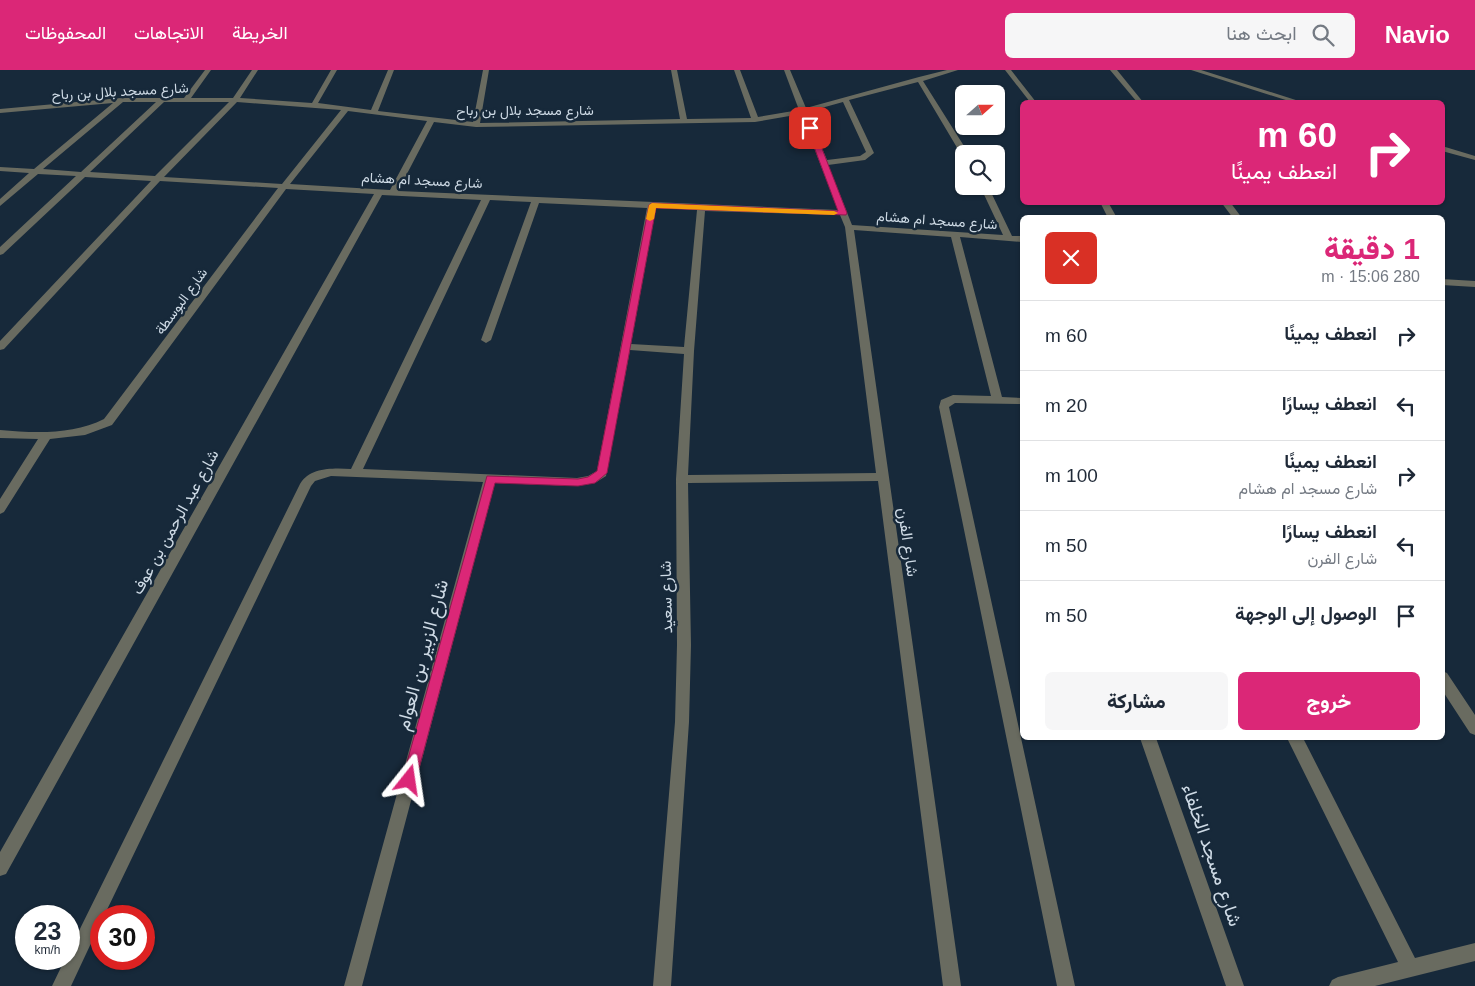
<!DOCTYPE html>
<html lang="ar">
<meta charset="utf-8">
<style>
:root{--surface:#fff;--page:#f6f6f7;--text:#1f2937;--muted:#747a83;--line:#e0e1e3;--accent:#db2777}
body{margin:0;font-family:Arial,Vazirmatn,sans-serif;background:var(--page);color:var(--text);direction:rtl;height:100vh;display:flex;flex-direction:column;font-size:19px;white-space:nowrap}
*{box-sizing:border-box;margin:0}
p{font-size:16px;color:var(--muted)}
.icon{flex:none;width:28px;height:28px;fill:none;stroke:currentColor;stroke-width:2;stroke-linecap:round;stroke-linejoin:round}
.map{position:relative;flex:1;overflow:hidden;direction:ltr}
.sheet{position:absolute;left:1020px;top:145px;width:425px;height:525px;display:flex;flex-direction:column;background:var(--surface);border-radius:8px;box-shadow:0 1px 4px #0004;direction:rtl}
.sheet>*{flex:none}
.top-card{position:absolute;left:1020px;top:30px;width:425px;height:105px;border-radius:8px;box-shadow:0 1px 4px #0004;direction:rtl;background:#db2777;color:#fff;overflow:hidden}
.needle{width:32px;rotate:69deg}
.controls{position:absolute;left:955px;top:15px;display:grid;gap:10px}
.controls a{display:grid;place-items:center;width:50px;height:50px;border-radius:8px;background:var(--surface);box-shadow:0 1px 4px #0004;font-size:25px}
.speed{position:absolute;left:15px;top:835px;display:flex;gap:10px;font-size:25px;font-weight:700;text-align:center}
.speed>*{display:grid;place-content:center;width:65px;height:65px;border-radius:50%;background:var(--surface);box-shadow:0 1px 4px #0004;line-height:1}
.speed small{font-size:12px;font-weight:400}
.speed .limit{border:8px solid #d22;background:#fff;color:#111}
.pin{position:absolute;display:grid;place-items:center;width:42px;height:42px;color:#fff;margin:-21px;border-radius:10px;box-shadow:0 2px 8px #0006}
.me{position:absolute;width:55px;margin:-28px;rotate:15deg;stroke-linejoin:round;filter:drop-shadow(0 0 4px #0008)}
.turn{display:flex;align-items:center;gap:18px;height:105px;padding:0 25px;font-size:22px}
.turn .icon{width:65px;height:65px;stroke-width:2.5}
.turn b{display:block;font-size:35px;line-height:42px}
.round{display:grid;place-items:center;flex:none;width:52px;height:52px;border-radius:8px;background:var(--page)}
.head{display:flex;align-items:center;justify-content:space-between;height:85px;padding:0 25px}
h1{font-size:30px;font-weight:800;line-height:38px;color:var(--accent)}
.button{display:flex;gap:10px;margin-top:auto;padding:10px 25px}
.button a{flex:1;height:58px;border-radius:8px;background:var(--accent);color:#fff;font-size:20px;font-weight:800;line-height:58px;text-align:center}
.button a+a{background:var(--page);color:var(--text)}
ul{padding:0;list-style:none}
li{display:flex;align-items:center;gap:15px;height:70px;padding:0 25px;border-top:1px solid var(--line)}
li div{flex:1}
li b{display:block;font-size:19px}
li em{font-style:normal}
header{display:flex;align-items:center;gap:30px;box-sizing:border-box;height:70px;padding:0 25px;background:var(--accent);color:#fff}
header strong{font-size:24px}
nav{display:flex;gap:28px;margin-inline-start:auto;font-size:18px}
.search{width:350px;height:45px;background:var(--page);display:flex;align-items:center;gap:12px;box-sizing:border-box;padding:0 18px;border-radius:8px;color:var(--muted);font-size:19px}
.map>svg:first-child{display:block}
</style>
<header>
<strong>Navio</strong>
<div class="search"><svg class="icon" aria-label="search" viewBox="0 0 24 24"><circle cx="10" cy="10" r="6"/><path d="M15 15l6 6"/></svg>ابحث هنا</div>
<nav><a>الخريطة</a><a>الاتجاهات</a><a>المحفوظات</a></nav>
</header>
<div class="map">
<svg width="1475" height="916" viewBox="0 0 1475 916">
<rect width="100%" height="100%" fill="#17293a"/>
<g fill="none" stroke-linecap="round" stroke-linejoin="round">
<path fill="#696b60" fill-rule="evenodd" d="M 205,0 L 211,0 L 191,28 L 233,28 L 252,0 L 258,0 L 240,28 L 312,33 L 331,0 L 337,0 L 318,33 L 371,40 L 388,0 L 394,0 L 378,41 L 473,52 L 483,0 L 489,0 L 480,53 L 680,49 L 671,0 L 677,0 L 687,49 L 751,48 L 734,0 L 740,0 L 758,47 L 799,40 L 784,0 L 790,0 L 806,38 L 919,7 L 947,0 L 958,0 L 923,11 L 969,84 L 962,86 L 918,12 L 849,30 L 874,83 L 865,90 L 828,95 L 852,155 L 1003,165 L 980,116 L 988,116 L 1012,166 L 1022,166 L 1022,172 L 960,167 L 1002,327 L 1022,328 L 1022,334 L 955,333 L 949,337 L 1075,916 L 1057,916 L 939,337 L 941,330 L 953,325 L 991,326 L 951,167 L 854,160 L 961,916 L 943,916 L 878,411 L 688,413 L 691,575 L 689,652 L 671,916 L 653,916 L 675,652 L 677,575 L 676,409 L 684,284 L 630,280 L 606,406 L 595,413 L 577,416 L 495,413 L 362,916 L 344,916 L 483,412 L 331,406 L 315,411 L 311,416 L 104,846 L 101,846 L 101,852 L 71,916 L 52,916 L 65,889 L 69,889 L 69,881 L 300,414 C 310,397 334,398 351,399 L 481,130 L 382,125 L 6,804 L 0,806 L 0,782 L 374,124 L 286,119 L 112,355 L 85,365 L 50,369 L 4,442 L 0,444 L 0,429 L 38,369 L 0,368 L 0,360 C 34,363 73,365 104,349 L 278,118 L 160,111 L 4,279 L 0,280 L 0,271 L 151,111 L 85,107 L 3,184 L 0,185 L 0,177 L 76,106 L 38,104 L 0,136 L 0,129 L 29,103 L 0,101 L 0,97 L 34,99 L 113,33 L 0,43 L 0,39 L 121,28 L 184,28 ZM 123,32 L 156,32 L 81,102 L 43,99 ZM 164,32 L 229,32 L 155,106 L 90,102 ZM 237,32 L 341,40 L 282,114 L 164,107 ZM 843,32 L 866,82 L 860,86 L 827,90 L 807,42 ZM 348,41 L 427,51 L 390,120 L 290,114 ZM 801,44 L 838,140 L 398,121 L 434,52 L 476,57 L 755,52 ZM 490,130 L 531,132 L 481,270 L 486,273 L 491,270 L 539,133 L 647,138 L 597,401 L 588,406 L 577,408 L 363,399 ZM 656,138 L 697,140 L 684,277 L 631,274 ZM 705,141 L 840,145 L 845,157 L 876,403 L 688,405 L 694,281 Z
M 1005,0 L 1011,0 L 1036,32 L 1030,32 Z
M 1110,0 L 1117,0 L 1143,32 L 1137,32 Z
M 1191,0 L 1201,0 L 1302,32 L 1292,32 Z
M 1442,76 L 1475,86 L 1475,90 L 1442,81 Z
M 1100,132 L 1108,132 L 1117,148 L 1108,148 Z
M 1221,132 L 1230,132 L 1242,148 L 1233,148 Z
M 1442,209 L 1475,211 L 1475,217 L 1442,215 Z
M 1442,601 L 1447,603 L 1475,645 L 1475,665 L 1470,663 L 1442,620 Z
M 1140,668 L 1156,668 L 1244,916 L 1226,916 Z
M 1287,668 L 1303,668 L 1415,888 L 1475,873 L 1475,891 L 1375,916 L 1329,916 L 1332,910 L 1338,907 L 1398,892 Z"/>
</g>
<path fill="#db2777" stroke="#8e194d" d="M 810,56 L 814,58 L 847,143 L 846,145 L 656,138 L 607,403 L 595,413 L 578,416 L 495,413 L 416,710 L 414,714 L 409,716 L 404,714 L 402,710 L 487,406 L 578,409 L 588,407 L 597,401 L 649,135 L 652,133 L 838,141 L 807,58 Z"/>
<path fill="#f59e0b" d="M 652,133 L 834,141 L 838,143 L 834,145 L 656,138 L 654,149 L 650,151 L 646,149 L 649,135 Z"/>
<g text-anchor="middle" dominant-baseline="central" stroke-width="5" stroke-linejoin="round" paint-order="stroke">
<g font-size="14" fill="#cedae5" stroke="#17293a">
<text transform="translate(120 21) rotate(-3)">شارع مسجد بلال بن رباح</text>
<text x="525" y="40">شارع مسجد بلال بن رباح</text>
<text transform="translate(422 110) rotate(3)">شارع مسجد ام هشام</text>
<text transform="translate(937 150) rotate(4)">شارع مسجد ام هشام</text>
<text transform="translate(181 231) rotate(-54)">شارع البوسطة</text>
</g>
<g font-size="16" fill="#cedae5" stroke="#17293a">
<text transform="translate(175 452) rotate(-61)">شارع عبد الرحمن بن عوف</text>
<text transform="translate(908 472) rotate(82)">شارع الفرن</text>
<text transform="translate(666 527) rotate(-91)">شارع سعيد</text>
</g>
<g font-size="19" fill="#cedae5" stroke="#17293a">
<text transform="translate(422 585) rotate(-75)">شارع الزبير بن العوام</text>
<text transform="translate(1212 785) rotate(71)">شارع مسجد الخلفاء</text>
</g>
</g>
</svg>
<div class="controls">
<a><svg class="needle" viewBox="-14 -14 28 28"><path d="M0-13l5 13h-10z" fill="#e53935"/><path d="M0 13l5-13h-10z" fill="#747a83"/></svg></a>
<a><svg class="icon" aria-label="search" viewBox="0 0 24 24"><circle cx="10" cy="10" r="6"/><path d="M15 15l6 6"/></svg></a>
</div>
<div class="speed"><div>23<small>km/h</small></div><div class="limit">30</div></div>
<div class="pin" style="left:810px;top:58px;background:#d93025"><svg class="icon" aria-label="arrive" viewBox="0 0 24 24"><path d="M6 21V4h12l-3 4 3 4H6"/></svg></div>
<svg class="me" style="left:409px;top:710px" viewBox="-20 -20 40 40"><path d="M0-17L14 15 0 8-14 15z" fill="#db2777" stroke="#fff" stroke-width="4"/></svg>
<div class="top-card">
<div class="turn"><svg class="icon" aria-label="right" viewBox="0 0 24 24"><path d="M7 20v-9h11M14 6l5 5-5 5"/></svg><div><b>60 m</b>انعطف يمينًا</div></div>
</div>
<section class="sheet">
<div class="head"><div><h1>1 دقيقة</h1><p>280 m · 15:06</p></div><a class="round" style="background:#d93025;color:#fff"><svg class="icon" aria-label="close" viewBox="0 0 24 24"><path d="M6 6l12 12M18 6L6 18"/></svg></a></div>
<ul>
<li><svg class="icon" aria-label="right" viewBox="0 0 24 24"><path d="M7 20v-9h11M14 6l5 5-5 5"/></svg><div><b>انعطف يمينًا</b></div><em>60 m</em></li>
<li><svg class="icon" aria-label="left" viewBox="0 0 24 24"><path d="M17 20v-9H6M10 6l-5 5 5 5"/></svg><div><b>انعطف يسارًا</b></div><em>20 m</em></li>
<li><svg class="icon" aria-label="right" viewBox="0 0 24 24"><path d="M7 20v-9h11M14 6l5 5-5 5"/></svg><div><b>انعطف يمينًا</b><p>شارع مسجد ام هشام</p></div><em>100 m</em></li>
<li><svg class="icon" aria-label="left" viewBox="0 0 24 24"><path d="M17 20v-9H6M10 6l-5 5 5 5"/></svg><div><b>انعطف يسارًا</b><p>شارع الفرن</p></div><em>50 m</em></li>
<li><svg class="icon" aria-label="arrive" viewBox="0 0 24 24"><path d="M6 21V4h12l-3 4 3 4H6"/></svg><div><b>الوصول إلى الوجهة</b></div><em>50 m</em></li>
</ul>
<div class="button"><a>خروج</a><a>مشاركة</a></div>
</section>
</div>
